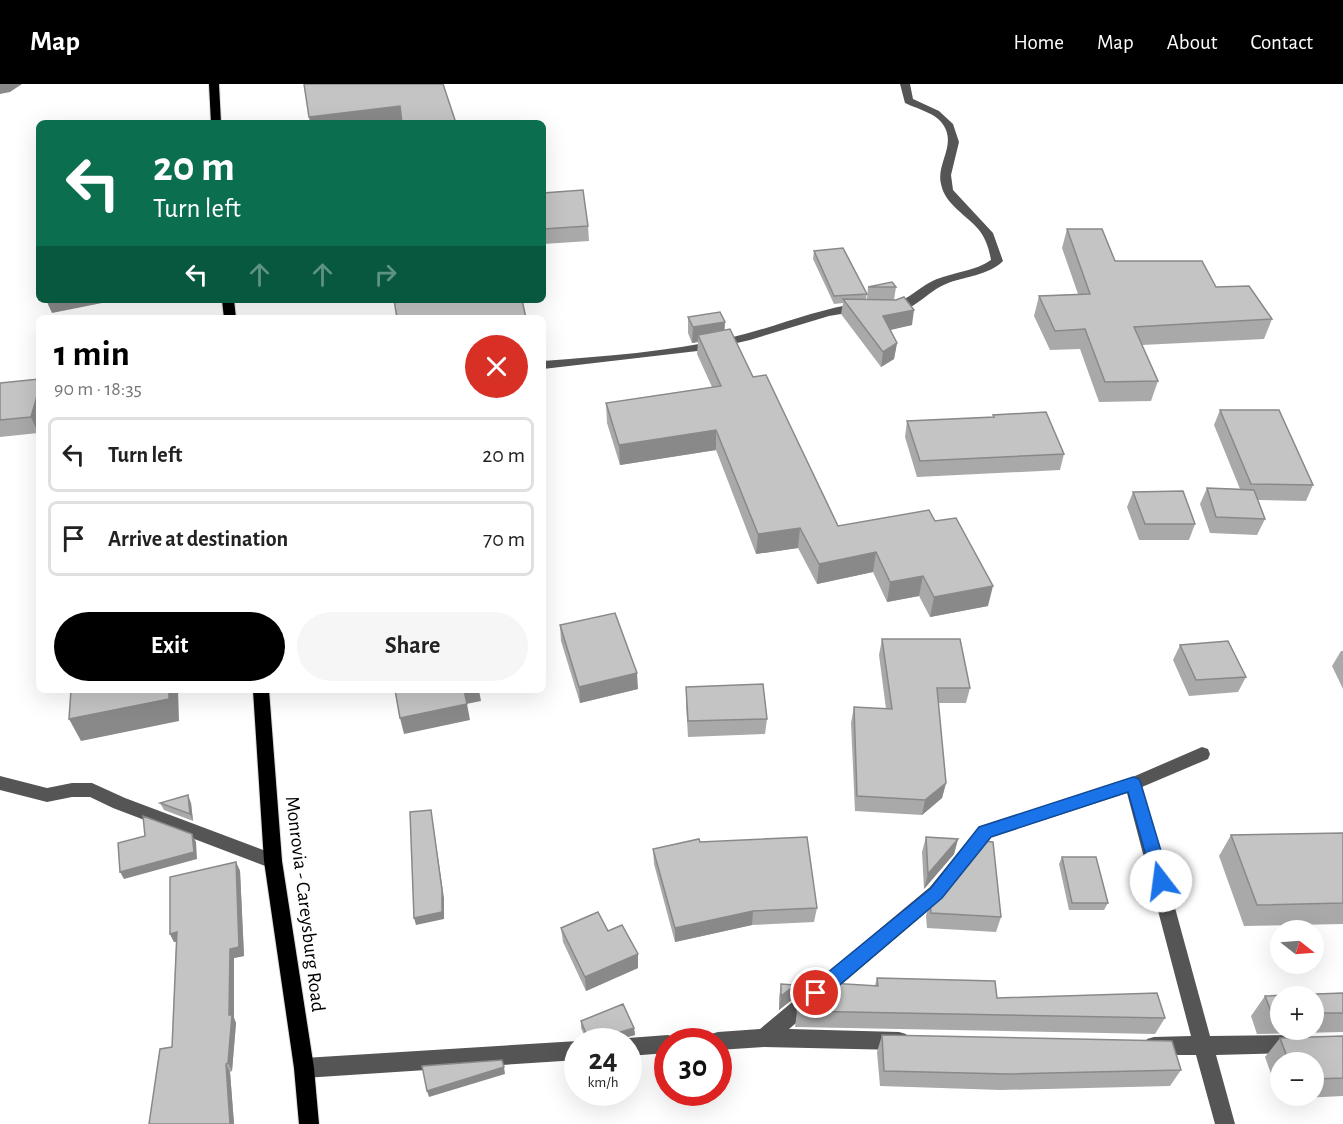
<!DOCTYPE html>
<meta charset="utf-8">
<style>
:root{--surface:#fff;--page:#f6f6f6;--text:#222;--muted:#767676;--line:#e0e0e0;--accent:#000}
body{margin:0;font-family:"Alegreya Sans",sans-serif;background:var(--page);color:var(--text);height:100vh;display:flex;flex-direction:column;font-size:22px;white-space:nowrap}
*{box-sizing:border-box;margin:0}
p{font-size:20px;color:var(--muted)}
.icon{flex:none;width:33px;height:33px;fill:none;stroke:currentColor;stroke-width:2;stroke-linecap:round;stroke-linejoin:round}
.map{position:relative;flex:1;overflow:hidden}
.drawer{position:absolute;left:36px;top:231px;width:510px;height:378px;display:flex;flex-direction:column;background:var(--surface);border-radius:9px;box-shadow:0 6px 24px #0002}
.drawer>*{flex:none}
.banner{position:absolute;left:36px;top:36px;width:510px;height:183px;border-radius:9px;box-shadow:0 6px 24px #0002;background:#0b6e4f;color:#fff;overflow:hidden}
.needle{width:39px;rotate:107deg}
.controls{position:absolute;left:1270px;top:836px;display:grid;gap:12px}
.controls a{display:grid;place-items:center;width:54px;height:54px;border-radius:50%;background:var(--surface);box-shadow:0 6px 24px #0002;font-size:30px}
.speed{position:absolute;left:564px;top:944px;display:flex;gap:12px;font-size:30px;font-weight:700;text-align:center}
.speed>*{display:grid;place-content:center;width:78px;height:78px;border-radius:50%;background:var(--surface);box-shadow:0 6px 24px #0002;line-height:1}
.speed small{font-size:15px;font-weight:400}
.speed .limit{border:9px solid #d22;background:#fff;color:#111}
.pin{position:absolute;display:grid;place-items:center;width:51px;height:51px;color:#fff;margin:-26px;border:3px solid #fff;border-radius:50%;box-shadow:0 2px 6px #0007}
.me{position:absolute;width:66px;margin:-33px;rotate:345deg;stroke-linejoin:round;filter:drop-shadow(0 0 4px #0008)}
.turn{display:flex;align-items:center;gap:21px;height:126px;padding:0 18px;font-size:27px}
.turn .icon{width:78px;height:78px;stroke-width:2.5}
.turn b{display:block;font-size:42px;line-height:51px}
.lanes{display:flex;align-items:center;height:57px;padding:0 18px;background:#0003;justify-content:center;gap:30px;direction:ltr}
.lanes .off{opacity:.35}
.round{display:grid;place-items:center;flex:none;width:63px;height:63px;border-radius:32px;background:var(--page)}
.overview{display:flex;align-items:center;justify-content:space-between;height:102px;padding:0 18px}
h1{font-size:36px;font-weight:700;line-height:45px;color:var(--accent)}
.action{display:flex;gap:12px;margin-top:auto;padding:12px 18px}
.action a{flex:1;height:69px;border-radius:36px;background:var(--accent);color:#fff;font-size:24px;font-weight:700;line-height:69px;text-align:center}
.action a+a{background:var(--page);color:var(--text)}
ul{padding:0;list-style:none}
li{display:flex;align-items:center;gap:18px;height:75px;margin:0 12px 9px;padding:0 6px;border:3px solid var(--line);border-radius:9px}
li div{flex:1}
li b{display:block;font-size:22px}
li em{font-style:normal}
header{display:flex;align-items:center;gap:36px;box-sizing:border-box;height:84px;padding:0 30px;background:var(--accent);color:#fff}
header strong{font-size:28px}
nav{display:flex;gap:33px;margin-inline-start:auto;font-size:21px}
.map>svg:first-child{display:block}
</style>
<header>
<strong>Map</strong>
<nav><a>Home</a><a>Map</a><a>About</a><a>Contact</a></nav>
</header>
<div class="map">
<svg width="1343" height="1040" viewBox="0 0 1343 1040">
<rect width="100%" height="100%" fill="#fff"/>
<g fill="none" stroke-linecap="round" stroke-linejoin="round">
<defs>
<path id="major" d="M 209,0 L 219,0 L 221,39 L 211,39 Z
M 222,216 L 234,216 L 236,234 L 224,234 Z
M 253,606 L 269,606 L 282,777 L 314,984 L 319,1040 L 299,1040 L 294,984 L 264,777 Z"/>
</defs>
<use href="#major" stroke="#dbdbdb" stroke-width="2"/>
<path fill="#555" fill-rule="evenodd" d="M 900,0 L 910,0 L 913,15 L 939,27 L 953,40 L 959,58 L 951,91 L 953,106 L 993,149 L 1003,177 C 988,192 964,192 946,200 C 926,208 910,232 887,228 L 887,222 C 907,218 918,203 937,195 C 955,188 975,187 991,176 C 989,165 986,155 979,146 C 967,131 945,121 941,100 C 936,80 956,62 944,42 C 937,29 917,25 905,19 Z
M 861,219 L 865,220 L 865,226 L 829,232 L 750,256 L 706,266 L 543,285 L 543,277 C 605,272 668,268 729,254 C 774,244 815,225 861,219 Z
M 1202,663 L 1208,665 L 1210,670 L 1208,675 L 1142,703 L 1210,952 L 1295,951 L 1302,953 L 1305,960 L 1302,967 L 1295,969 L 1216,971 L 1235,1040 L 1215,1040 L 1196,971 L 1154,971 L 1147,969 L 1144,962 L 1147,955 L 1154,953 L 1191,952 L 1127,709 L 991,753 L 942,815 L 789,945 L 899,948 L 906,950 L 909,957 L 906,964 L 899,966 L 764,963 L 718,966 L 718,957 L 708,957 L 711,950 L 718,948 L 760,945 L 930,803 L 979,743 L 1128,695 Z
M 0,692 L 47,704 L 72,699 L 92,699 L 125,714 L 279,772 L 282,777 L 279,782 L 273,785 L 113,724 L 90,713 L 72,713 L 47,718 L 0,706 Z
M 668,951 L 675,953 L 677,957 L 668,957 L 668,969 L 628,972 L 628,957 L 621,957 L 628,954 Z
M 578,957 L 578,976 L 304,994 L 297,991 L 294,984 L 297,977 L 304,974 Z"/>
<use href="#major" fill="#000" fill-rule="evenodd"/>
</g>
<path fill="#a9a9a9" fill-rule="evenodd" d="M 543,109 L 588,142 L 589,157 L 543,160 Z
M 1067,145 L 1115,177 L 1216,203 L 1272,235 L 1264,255 L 1142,261 L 1158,297 L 1151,317 L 1099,318 L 1080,265 L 1050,266 L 1034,232 L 1039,212 L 1078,210 L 1062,164 Z
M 814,167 L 867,210 L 866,215 L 867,215 L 868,203 L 896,203 L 894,216 L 912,241 L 890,246 L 897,259 L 894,275 L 881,283 L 841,230 L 843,219 L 834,220 L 813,175 Z
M 688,233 L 725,238 L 724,246 L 753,293 L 838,442 L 935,437 L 988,522 L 930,533 L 919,512 L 887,518 L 873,488 L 817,500 L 798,464 L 756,470 L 716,366 L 620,381 L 607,339 L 606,319 L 712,303 L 697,270 L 698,258 L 692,259 L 688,249 Z
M 39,295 L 38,349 L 0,353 L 0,299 Z
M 1220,326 L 1313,401 L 1306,417 L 1258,416 L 1265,435 L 1257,451 L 1210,449 L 1200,420 L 1207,404 L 1240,405 L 1214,341 Z
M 993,331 L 1064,370 L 1060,386 L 917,393 L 905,353 L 907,337 L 993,333 Z
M 1133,408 L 1195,440 L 1189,456 L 1139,456 L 1127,423 Z
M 560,541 L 638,605 L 580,619 L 561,557 Z
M 882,555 L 970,604 L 966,619 L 938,619 L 946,699 L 942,714 L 922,731 L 855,727 L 851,639 L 854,623 L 886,625 L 879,571 Z
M 1180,561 L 1246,593 L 1238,608 L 1189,612 L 1173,576 Z
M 1341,567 L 1343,567 L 1343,605 L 1332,582 Z
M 686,603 L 767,635 L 765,650 L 688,653 L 686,619 Z
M 160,719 L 191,719 L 193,737 L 164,726 Z
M 1343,749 L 1343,840 L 1244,842 L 1219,772 L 1231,751 Z
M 926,753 L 958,755 L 954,770 L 924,805 L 922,768 Z
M 700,758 L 817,824 L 814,838 L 752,841 L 675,858 L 654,780 L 653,765 Z
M 1062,773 L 1108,819 L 1104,826 L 1069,826 L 1059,780 Z
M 236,778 L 240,787 L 244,872 L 234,874 L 234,934 L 236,939 L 232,987 L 230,988 L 234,1040 L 149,1040 L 172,963 L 176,858 L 174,858 L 170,850 Z
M 948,802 L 1001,833 L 996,848 L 927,844 L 926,832 L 930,817 Z
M 561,844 L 638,884 L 586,907 L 563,858 Z
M 877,894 L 997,914 L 1165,934 L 1155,950 L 795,943 L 797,927 L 875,901 Z
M 781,900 L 795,901 L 793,915 L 779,926 L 779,914 Z
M 1343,909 L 1343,948 L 1257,950 L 1251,932 L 1265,912 ZM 1281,912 L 1314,912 L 1314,945 L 1281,945 Z
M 581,937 L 634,944 L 635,951 L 620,955 L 620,957 L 587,957 L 581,944 Z
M 882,951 L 1181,986 L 1170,1002 L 1001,1006 L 880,1002 L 877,968 Z
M 1343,952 L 1343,1012 L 1280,1015 L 1265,973 L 1280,954 ZM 1281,978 L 1314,978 L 1314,1011 L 1281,1011 Z"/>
<path fill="#898989" d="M 0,0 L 22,0 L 10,8 L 0,10 Z
M 400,22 L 402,39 L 310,39 L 309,33 Z
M 46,216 L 111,216 L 112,217 L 52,229 Z
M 914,226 L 912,241 L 881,248 L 883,232 Z
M 725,238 L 724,254 L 698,251 L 698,258 L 692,259 L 693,243 Z
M 897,259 L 894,275 L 881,283 L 883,268 Z
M 39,305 L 39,347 L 38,349 L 31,333 Z
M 716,346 L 716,366 L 620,381 L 619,361 Z
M 800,444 L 798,464 L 756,470 L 758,450 Z
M 876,468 L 873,488 L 817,500 L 819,480 Z
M 923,492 L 919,512 L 887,518 L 890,498 Z
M 993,502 L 988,522 L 930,533 L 934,513 Z
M 637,589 L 638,605 L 580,619 L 579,603 Z
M 169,606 L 178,606 L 179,637 L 81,657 L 69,635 Z
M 464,606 L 479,606 L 481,617 L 466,620 Z
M 467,620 L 470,636 L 404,650 L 400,634 Z
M 946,699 L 942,714 L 922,731 L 925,716 Z
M 188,711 L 191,719 L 193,737 L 190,730 Z
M 431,726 L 444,814 L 444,835 L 416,841 L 414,834 Z
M 192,750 L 196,758 L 197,775 L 124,795 L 120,788 Z
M 958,755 L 954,770 L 924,805 L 928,790 Z
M 236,778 L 240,787 L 244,872 L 234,874 L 234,934 L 236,939 L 232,987 L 228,979 L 230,865 Z
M 753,827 L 752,841 L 675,858 L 675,844 Z
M 177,848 L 182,857 L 174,858 L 170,850 Z
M 638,870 L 638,884 L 586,907 L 585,893 Z
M 795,901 L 793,915 L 779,926 L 781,912 Z
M 634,944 L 635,951 L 620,955 L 620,957 L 607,957 L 620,948 Z
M 226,980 L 230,988 L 234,1040 L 230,1040 Z
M 504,983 L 505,990 L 429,1013 L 427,1007 Z"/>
<path fill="#c4c4c4" stroke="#898989" stroke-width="1.5" d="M 304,0 L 443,0 L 456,39 L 402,39 L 400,22 L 309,33 Z
M 583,106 L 588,142 L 543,145 L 543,109 Z
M 1067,145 L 1102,145 L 1115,177 L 1202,177 L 1216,203 L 1249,202 L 1272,235 L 1134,243 L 1158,297 L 1105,298 L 1085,245 L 1055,247 L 1039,212 L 1090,210 Z
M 843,164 L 867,210 L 834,212 L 814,167 Z
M 892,198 L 896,203 L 868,203 Z
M 904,213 L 914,226 L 883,232 L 897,259 L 883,268 L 843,215 L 896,216 Z
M 394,216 L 522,216 L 526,234 L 397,234 Z
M 720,228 L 725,238 L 693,243 L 688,233 Z
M 730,245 L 753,293 L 766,291 L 838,442 L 929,426 L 935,437 L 956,434 L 993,502 L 934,513 L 923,492 L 890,498 L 876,468 L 819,480 L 800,444 L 758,450 L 716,346 L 619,361 L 606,319 L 721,302 L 698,251 Z
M 39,295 L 39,305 L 31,333 L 0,336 L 0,299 Z
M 1220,326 L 1279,326 L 1313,401 L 1251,400 Z
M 1046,328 L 1064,370 L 920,377 L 907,337 L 994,333 L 993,331 Z
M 1207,404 L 1254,406 L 1265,435 L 1216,433 Z
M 1183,407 L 1195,440 L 1145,440 L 1133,408 Z
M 615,529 L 637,589 L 579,603 L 560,541 Z
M 882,555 L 960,555 L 970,604 L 937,604 L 946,699 L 925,716 L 857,712 L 854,623 L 892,625 Z
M 1228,557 L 1246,593 L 1196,596 L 1180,561 Z
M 763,600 L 767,635 L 688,637 L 686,603 Z
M 71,606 L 169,606 L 169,615 L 69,635 Z
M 395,606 L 464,606 L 467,620 L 400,634 Z
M 188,711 L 190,730 L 160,719 Z
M 431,726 L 442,806 L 442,828 L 414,834 L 410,728 Z
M 143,732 L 192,750 L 194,768 L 120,788 L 118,759 L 145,752 Z
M 1343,749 L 1343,819 L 1257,821 L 1231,751 Z
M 807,753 L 817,824 L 753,827 L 675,844 L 653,765 L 699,755 L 700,758 Z
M 926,753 L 958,755 L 928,790 Z
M 984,757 L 993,758 L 1001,833 L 931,829 L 930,817 L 948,802 Z
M 1062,773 L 1096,773 L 1108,819 L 1072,819 Z
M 236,778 L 239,863 L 230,865 L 229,931 L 232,931 L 228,979 L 226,980 L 230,1040 L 149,1040 L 160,965 L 172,963 L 177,848 L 170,850 L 170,793 Z
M 598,828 L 608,847 L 622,841 L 638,870 L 585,893 L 561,844 Z
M 877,894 L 995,897 L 997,914 L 1157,909 L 1165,934 L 797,927 L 830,899 L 878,902 Z
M 781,900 L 795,901 L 781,912 Z
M 1343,909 L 1343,929 L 1314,929 L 1314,912 L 1281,912 L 1281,930 L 1272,930 L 1265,912 Z
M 623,920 L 634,944 L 620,948 L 619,952 L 607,957 L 589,957 L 581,937 Z
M 882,951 L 1172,957 L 1181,986 L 1008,990 L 884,987 Z
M 1343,952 L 1343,994 L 1314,995 L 1314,978 L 1289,978 L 1280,954 Z
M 502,976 L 504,983 L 427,1007 L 422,982 Z"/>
<path fill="#1a73e8" stroke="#114b97" stroke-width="1.5" d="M 1133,693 L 1139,695 L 1141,700 L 1170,797 L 1167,802 L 1161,804 L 1156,802 L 1153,797 L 1128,708 L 991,753 L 942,814 L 823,915 L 816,917 L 810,915 L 808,909 L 810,903 L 931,804 L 979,743 Z"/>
<g text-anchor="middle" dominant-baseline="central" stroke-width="5" stroke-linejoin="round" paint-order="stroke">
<g font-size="20" fill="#000" stroke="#fff">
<text transform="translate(305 820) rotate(83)">Monrovia - Careysburg Road</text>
</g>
</g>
</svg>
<div class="controls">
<a><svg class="needle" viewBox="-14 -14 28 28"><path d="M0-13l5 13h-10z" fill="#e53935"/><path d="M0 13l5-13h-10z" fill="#767676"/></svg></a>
<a>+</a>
<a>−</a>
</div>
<div class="speed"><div>24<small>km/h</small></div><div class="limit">30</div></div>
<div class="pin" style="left:816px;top:909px;background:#d93025"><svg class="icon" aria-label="arrive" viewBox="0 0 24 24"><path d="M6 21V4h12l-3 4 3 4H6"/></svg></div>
<svg class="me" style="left:1161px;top:797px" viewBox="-20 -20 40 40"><circle r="19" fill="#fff"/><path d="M0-13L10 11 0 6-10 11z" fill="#1a73e8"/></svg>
<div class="banner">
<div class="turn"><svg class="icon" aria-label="left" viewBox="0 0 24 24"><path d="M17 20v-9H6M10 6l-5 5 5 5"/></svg><div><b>20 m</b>Turn left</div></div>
<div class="lanes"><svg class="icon" aria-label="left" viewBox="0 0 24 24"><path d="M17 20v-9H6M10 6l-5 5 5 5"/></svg><svg class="icon off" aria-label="ahead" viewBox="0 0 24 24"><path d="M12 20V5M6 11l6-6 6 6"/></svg><svg class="icon off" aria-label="ahead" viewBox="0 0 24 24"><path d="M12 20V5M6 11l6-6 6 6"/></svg><svg class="icon off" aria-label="right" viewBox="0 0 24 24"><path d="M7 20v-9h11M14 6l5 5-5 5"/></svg></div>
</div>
<section class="drawer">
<div class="overview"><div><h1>1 min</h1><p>90 m · 18:35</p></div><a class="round" style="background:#d93025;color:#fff"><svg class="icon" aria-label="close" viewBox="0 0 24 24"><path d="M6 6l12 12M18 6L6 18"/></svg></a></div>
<ul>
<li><svg class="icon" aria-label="left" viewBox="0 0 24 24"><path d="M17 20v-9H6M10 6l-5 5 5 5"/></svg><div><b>Turn left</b></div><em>20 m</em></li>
<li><svg class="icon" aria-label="arrive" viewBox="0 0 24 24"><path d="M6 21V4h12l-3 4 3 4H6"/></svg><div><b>Arrive at destination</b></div><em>70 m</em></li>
</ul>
<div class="action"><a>Exit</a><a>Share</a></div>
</section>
</div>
